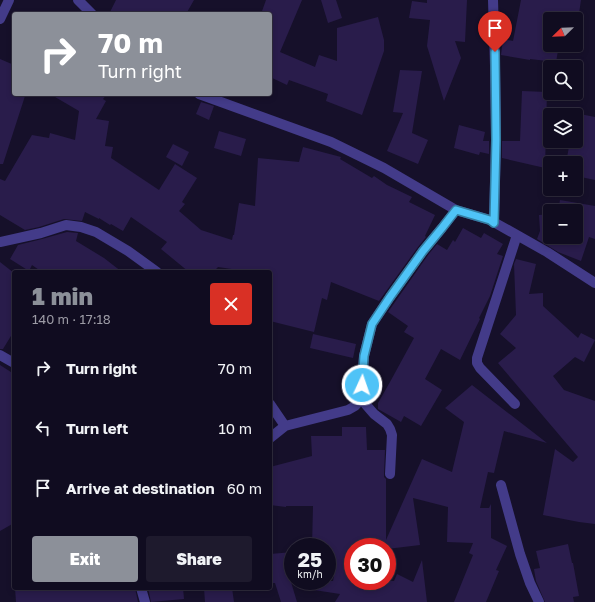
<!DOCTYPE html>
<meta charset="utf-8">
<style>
:root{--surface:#100c20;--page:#1e1a2d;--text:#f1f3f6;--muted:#9c9ba5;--line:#302c3e;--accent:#8c9099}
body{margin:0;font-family:"Golos Text",sans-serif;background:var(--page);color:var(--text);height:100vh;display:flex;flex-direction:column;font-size:15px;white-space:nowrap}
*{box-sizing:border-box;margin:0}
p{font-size:13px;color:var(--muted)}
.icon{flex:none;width:22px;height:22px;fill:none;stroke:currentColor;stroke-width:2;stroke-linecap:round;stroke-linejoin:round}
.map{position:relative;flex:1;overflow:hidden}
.details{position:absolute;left:12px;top:270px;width:260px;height:320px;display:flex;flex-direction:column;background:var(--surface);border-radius:4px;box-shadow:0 2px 6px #0003,0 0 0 1px var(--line)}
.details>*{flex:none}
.top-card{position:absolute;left:12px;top:12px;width:260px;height:84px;border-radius:4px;box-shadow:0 2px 6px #0003,0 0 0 1px var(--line);background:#8c9099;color:#fff;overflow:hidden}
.needle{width:26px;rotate:247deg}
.fabs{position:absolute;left:543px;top:12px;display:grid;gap:8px}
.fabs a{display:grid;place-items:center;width:40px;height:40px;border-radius:4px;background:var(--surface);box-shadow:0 2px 6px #0003,0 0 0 1px var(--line);font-size:20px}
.speed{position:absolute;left:284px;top:538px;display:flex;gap:8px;font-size:20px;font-weight:700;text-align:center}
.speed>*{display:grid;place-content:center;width:52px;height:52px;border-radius:50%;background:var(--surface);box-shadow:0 2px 6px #0003,0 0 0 1px var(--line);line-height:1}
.speed small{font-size:10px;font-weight:400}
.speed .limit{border:6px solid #d22;background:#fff;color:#111}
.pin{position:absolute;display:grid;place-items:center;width:34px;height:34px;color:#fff;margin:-41px -17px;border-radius:50% 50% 50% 0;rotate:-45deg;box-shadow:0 0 4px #0007}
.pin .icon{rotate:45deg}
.me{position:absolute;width:44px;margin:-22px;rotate:3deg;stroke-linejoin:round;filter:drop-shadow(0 0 3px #0008)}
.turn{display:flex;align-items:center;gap:14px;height:84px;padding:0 20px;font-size:18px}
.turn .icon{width:52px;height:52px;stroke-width:2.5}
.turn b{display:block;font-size:28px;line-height:34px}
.round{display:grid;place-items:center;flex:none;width:42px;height:42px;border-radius:4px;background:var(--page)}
.headline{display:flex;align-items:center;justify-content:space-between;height:68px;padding:0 20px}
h1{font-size:24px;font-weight:800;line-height:30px;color:var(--accent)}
.button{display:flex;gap:8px;margin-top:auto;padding:8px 20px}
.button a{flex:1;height:46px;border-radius:4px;background:var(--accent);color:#fff;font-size:16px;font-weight:800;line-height:46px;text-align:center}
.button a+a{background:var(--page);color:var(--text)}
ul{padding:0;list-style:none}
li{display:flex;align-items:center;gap:12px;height:60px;padding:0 20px}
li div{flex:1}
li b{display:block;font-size:15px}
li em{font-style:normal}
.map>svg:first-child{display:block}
</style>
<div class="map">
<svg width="595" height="602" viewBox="0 0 595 602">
<rect width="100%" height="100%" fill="#16102a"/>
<path fill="#291c4b" d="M 116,0 L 194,0 L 186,14 L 109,14 Z
M 266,0 L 302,0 L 280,52 L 315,67 L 319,55 L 337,61 L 337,28 L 378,17 L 384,40 L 384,51 L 362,115 L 326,101 L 328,94 L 289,80 L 287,85 L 270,77 L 270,14 L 261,14 Z
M 321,0 L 336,0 L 342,18 L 328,23 Z
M 427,0 L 467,0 L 465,42 L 455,41 L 461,58 L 444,101 L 427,46 L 430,20 L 409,18 L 412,1 L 427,3 Z
M 521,0 L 581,0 L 576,34 L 576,19 L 550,19 L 550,45 L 559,45 L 556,62 L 530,59 L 530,60 L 501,55 L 503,39 L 513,41 Z
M 0,59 L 14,65 L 14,94 L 19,94 L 25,96 L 3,164 L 0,164 Z
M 400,70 L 422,71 L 412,133 L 428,140 L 418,164 L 387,151 L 403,113 L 393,112 Z
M 522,91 L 547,92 L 545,168 L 502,158 L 502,141 L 520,141 Z
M 50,94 L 107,94 L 103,99 L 106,101 L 96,119 L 109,121 L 105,146 L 113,147 L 111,158 L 159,190 L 175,164 L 197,178 L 182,202 L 185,204 L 179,211 L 201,230 L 232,240 L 233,235 L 234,235 L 239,203 L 255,206 L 258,158 L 299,162 L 303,147 L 341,157 L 340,159 L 372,178 L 374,176 L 387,185 L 412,197 L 409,202 L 435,215 L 425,236 L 426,237 L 418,247 L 379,301 L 331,282 L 327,300 L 322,298 L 314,332 L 270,321 L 270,272 L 252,272 L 218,267 L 213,272 L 189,272 L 161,249 L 167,242 L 131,217 L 123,231 L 111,224 L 110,225 L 99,218 L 99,219 L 85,212 L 82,221 L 64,219 L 39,227 L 25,230 L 0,215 L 0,179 L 5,181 L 32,135 L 49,138 L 50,133 L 75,140 L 79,111 Z
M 201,102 L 214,106 L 209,120 L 196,114 Z
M 575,113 L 595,117 L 595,180 L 576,176 L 576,163 L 566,163 L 570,141 L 576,141 L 576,115 L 575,115 Z
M 459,125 L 485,132 L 483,141 L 489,141 L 489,154 L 480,152 L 479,155 L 454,148 Z
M 219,131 L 246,139 L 241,156 L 214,148 Z
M 173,144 L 189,152 L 182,166 L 166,157 Z
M 560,200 L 595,206 L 595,239 L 589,237 L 581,261 L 558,252 L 537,239 L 540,231 L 539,215 L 550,214 L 550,237 L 576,237 L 576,211 L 558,211 Z
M 463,228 L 481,238 L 484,233 L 503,244 L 497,254 L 503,256 L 490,296 L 479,318 L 480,319 L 460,360 L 441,349 L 425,379 L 442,390 L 421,426 L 404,416 L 401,422 L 378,409 L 378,403 L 390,382 L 414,338 L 404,332 L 408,326 L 388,312 L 428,255 L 437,244 L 447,250 L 453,240 L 455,242 Z
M 67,232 L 78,233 L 76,241 L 104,258 L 122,272 L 42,272 L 32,265 L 29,271 L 10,259 L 18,245 L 42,239 Z
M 516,259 L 536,264 L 529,294 L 543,293 L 543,306 L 578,338 L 581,333 L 595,340 L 584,362 L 575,357 L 553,376 L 564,390 L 595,401 L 595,524 L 579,522 L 543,515 L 555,449 L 573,462 L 578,457 L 498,363 L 516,348 L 500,334 L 516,315 L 514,264 Z
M 0,262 L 14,273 L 14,331 L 3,349 L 0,349 Z
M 313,334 L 356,344 L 353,358 L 310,348 Z
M 0,365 L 14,374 L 14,523 L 0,531 Z
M 472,385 L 547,443 L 504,431 L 494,473 L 488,472 L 480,508 L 489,508 L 491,504 L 491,538 L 507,546 L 496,570 L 499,571 L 486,602 L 454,602 L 473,555 L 469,553 L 473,543 L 447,542 L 448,507 L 413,498 L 420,545 L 387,549 L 387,547 L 353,547 L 353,581 L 394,581 L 397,574 L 413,582 L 422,560 L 427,602 L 335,602 L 340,594 L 314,590 L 315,581 L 333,581 L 334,576 L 331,576 L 333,554 L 327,553 L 327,547 L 312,547 L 313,506 L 286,506 L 286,507 L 270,505 L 270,467 L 312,456 L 311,436 L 342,436 L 342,427 L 366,427 L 367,450 L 385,450 L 384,474 L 384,477 L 386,479 L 386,540 L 422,459 L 452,472 L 464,422 L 445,408 Z
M 568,544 L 572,563 L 573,563 L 579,596 L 573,597 L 574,602 L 545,602 L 536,581 L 534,569 L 540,568 L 536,551 Z
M 293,552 L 293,581 L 291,582 L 297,602 L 281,602 L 275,583 L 270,583 L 270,554 Z
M 15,588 L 135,588 L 138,602 L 16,602 Z
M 148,588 L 183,588 L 184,599 L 151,602 Z
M 204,588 L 232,588 L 234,602 L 205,602 Z"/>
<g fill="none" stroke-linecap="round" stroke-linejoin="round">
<path stroke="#433b89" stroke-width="10" d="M 78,0 L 92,14
M 493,0 L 495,66 L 496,140 L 494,223
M 0,19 L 9,0
M 199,94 L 331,142 L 384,168 L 456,210 L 490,220 L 547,252 L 595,283
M 0,242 L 41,233 L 66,225 L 81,227 L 96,232 L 128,251 L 157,272
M 0,355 L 14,363
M 361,399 L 374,414 L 387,424 L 390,429 L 392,435 L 390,474
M 270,404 L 285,426 L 348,410 L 355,406 L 361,399 L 364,356 L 372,324 L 390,297 L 423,251 L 442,228 L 456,210
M 515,404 L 480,368 L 477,363 L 477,358 L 517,235
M 270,438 L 285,426
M 501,485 L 520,554 L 530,583 L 539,602
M 141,588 L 145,602"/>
</g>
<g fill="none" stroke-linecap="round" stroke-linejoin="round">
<defs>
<path id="route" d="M 362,385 L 364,356 L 372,324 L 390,297 L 423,251 L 442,228 L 456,210 L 490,220 L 494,223 L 496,140 L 495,52"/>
</defs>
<use href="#route" stroke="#337fa1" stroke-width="10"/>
<use href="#route" stroke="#4fc3f7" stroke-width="7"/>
</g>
</svg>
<div class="fabs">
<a><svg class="needle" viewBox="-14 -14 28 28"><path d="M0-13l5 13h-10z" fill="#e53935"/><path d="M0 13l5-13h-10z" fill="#9c9ba5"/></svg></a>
<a><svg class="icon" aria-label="search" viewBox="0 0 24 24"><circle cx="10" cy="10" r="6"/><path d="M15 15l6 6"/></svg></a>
<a><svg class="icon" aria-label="layers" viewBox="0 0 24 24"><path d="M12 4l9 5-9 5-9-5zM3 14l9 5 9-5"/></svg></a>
<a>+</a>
<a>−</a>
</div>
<div class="speed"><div>25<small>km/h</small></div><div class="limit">30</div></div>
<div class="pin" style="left:495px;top:52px;background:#d93025"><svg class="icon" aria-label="arrive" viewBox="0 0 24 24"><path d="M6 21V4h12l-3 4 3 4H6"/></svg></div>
<svg class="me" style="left:362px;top:385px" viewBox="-20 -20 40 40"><circle r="17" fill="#4fc3f7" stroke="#fff" stroke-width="3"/><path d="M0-11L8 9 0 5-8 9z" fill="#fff"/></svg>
<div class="top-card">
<div class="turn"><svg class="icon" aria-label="right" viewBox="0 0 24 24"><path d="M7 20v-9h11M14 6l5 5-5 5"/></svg><div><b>70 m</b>Turn right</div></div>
</div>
<section class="details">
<div class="headline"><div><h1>1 min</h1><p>140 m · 17:18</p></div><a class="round" style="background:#d93025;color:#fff"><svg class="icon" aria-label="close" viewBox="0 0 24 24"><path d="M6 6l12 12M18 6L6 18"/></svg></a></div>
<ul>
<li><svg class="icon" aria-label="right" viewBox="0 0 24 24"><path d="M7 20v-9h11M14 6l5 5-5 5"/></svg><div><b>Turn right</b></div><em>70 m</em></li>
<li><svg class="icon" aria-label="left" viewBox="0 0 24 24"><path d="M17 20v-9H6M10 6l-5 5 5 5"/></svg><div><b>Turn left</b></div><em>10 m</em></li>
<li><svg class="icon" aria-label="arrive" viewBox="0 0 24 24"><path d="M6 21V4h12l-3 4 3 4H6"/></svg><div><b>Arrive at destination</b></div><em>60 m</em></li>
</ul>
<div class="button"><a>Exit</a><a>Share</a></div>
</section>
</div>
